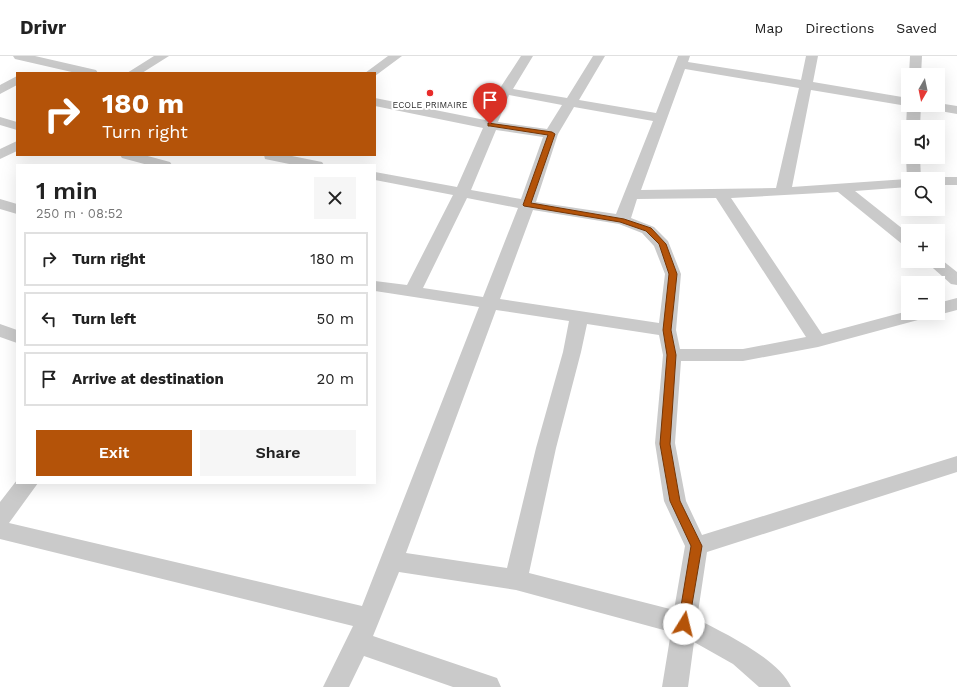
<!DOCTYPE html>
<meta charset="utf-8">
<style>
:root{--surface:#fff;--page:#f6f6f6;--text:#222;--muted:#767676;--line:#e0e0e0;--accent:#b45309}
body{margin:0;font-family:"Work Sans",sans-serif;background:var(--page);color:var(--text);height:100vh;display:flex;flex-direction:column;font-size:15px;white-space:nowrap}
*{box-sizing:border-box;margin:0}
p{font-size:13px;color:var(--muted)}
.icon{flex:none;width:22px;height:22px;fill:none;stroke:currentColor;stroke-width:2;stroke-linecap:round;stroke-linejoin:round}
.map{position:relative;flex:1;overflow:hidden}
.sheet{position:absolute;left:16px;top:108px;width:360px;height:320px;display:flex;flex-direction:column;background:var(--surface);border-radius:0px;box-shadow:0 4px 16px #0002}
.sheet>*{flex:none}
.hud{position:absolute;left:16px;top:16px;width:360px;height:84px;border-radius:0px;box-shadow:0 4px 16px #0002;background:#b45309;color:#fff;overflow:hidden}
.needle{width:26px;rotate:189deg}
.fabs{position:absolute;left:901px;top:12px;display:grid;gap:8px}
.fabs a{display:grid;place-items:center;width:44px;height:44px;border-radius:0px;background:var(--surface);box-shadow:0 4px 16px #0002;font-size:20px}
.pin{position:absolute;display:grid;place-items:center;width:34px;height:34px;color:#fff;margin:-41px -17px;border-radius:50% 50% 50% 0;rotate:-45deg;box-shadow:0 0 4px #0007}
.pin .icon{rotate:45deg}
.me{position:absolute;width:44px;margin:-22px;rotate:9deg;stroke-linejoin:round;filter:drop-shadow(0 0 3px #0008)}
.turn{display:flex;align-items:center;gap:14px;height:84px;padding:0 20px;font-size:18px}
.turn .icon{width:52px;height:52px;stroke-width:2.5}
.turn b{display:block;font-size:28px;line-height:34px}
.round{display:grid;place-items:center;flex:none;width:42px;height:42px;border-radius:0px;background:var(--page)}
.summary{display:flex;align-items:center;justify-content:space-between;height:68px;padding:0 20px}
h1{font-size:24px;font-weight:600;line-height:30px}
.action{display:flex;gap:8px;margin-top:auto;padding:8px 20px}
.action a{flex:1;height:46px;border-radius:0px;background:var(--accent);color:#fff;font-size:16px;font-weight:600;line-height:46px;text-align:center}
.action a+a{background:var(--page);color:var(--text)}
ul{padding:0;list-style:none}
li{display:flex;align-items:center;gap:12px;height:54px;margin:0 8px 6px;padding:0 12px;border:2px solid var(--line);border-radius:0px}
li div{flex:1}
li b{display:block;font-size:15px}
li em{font-style:normal}
header{display:flex;align-items:center;gap:24px;box-sizing:border-box;height:56px;padding:0 20px;background:var(--surface);border-bottom:1px solid var(--line)}
header strong{font-size:19px}
nav{display:flex;gap:22px;margin-inline-start:auto;font-size:14px}
.map>svg:first-child{display:block}
</style>
<header>
<strong>Drivr</strong>
<nav><a>Map</a><a>Directions</a><a>Saved</a></nav>
</header>
<div class="map">
<svg width="957" height="631" viewBox="0 0 957 631">
<rect width="100%" height="100%" fill="#fff"/>
<g fill="none" stroke-linecap="round" stroke-linejoin="round">
<path fill="#cacaca" fill-rule="evenodd" d="M 13,0 L 35,0 L 96,14 L 98,17 L 76,17 L 15,3 Z
M 154,0 L 169,0 L 142,17 L 127,17 Z
M 388,0 L 402,0 L 375,20 L 375,17 L 365,17 Z
M 521,0 L 533,0 L 513,33 L 567,42 L 593,0 L 605,0 L 579,44 L 656,57 L 678,0 L 690,0 L 688,6 L 801,24 L 806,0 L 818,0 L 813,26 L 908,42 L 908,49 L 921,49 L 920,71 L 908,71 L 908,74 L 906,71 L 907,50 L 811,34 L 792,131 L 907,123 L 906,101 L 908,98 L 908,101 L 920,101 L 921,123 L 908,123 L 908,131 L 855,135 L 908,177 L 908,190 L 902,188 L 838,136 L 731,142 L 822,278 L 908,255 L 908,257 L 938,257 L 938,247 L 957,242 L 957,254 L 938,259 L 932,257 L 929,261 L 818,291 L 743,305 L 681,305 L 675,387 L 686,445 L 702,479 L 957,400 L 957,416 L 707,496 L 697,563 C 724,577 779,603 791,631 L 759,631 L 733,608 L 694,586 L 688,631 L 662,631 L 671,576 L 516,534 L 399,516 L 373,580 L 497,622 L 501,631 L 453,631 L 364,600 L 349,631 L 323,631 L 353,570 L 0,483 L 0,446 L 17,424 L 17,427 L 38,427 L 9,467 L 362,550 L 479,251 L 375,235 L 375,225 L 407,229 L 453,139 L 375,124 L 375,116 L 457,131 L 483,72 L 375,50 L 375,42 L 485,64 L 491,46 ZM 685,13 L 799,32 L 776,132 L 641,134 ZM 509,39 L 562,49 L 547,73 L 498,66 ZM 574,51 L 653,65 L 616,158 L 536,146 L 558,78 ZM 496,74 L 543,81 L 521,143 L 471,134 ZM 467,142 L 518,152 L 483,241 L 423,232 ZM 716,142 L 806,281 L 743,293 L 680,293 L 676,274 L 681,218 L 668,185 L 654,171 L 631,162 L 637,143 ZM 533,154 L 619,168 L 642,177 L 654,190 L 665,218 L 659,267 L 500,243 ZM 496,254 L 569,265 L 563,296 L 536,392 L 507,512 L 406,497 ZM 587,268 L 659,279 L 663,299 L 655,387 L 664,445 L 685,490 L 674,554 L 529,517 L 556,392 L 581,296 Z
M 910,0 L 922,0 L 921,19 L 909,19 Z
M 17,20 L 17,29 L 0,38 L 0,29 Z
M 938,47 L 957,50 L 957,58 L 923,52 L 921,49 L 938,49 Z
M 0,61 L 17,66 L 17,74 L 0,69 Z
M 17,85 L 17,95 L 0,103 L 0,93 Z
M 120,99 L 144,99 L 170,106 L 172,109 L 148,109 L 122,102 Z
M 264,99 L 287,99 L 322,106 L 324,109 L 294,109 L 265,103 Z
M 938,121 L 957,121 L 957,129 L 938,129 L 938,123 L 932,123 Z
M 0,143 L 17,148 L 17,158 L 0,153 Z
M 938,201 L 957,216 L 957,229 L 951,228 L 925,205 L 938,205 Z
M 0,268 L 17,274 L 17,287 L 0,281 Z"/>
</g>
<path fill="#b45309" stroke="#753606" d="M 488,67 L 552,76 L 555,78 L 531,147 L 624,163 L 651,172 L 666,188 L 677,218 L 671,274 L 676,299 L 670,388 L 680,445 L 702,490 L 688,572 L 684,574 L 680,572 L 678,568 L 691,490 L 670,445 L 660,388 L 667,299 L 663,274 L 669,218 L 659,188 L 646,175 L 620,166 L 524,150 L 523,149 L 548,79 L 490,70 L 488,70 Z"/>
<circle fill="#e82b2a" stroke="#fff" stroke-width="1.5" cx="430" cy="37" r="4"/>
<g text-anchor="middle" dominant-baseline="central" stroke-width="4" stroke-linejoin="round" paint-order="stroke">
<g font-size="9" fill="#2d2d2d" stroke="#fff">
<text x="430" y="49">ECOLE PRIMAIRE</text>
</g>
</g>
</svg>
<div class="fabs">
<a><svg class="needle" viewBox="-14 -14 28 28"><path d="M0-13l5 13h-10z" fill="#e53935"/><path d="M0 13l5-13h-10z" fill="#767676"/></svg></a>
<a><svg class="icon" aria-label="sound" viewBox="0 0 24 24"><path d="M4 9h4l5-4v14l-5-4H4zM17 9q2 3 0 6"/></svg></a>
<a><svg class="icon" aria-label="search" viewBox="0 0 24 24"><circle cx="10" cy="10" r="6"/><path d="M15 15l6 6"/></svg></a>
<a>+</a>
<a>−</a>
</div>
<div class="pin" style="left:490px;top:68px;background:#d93025"><svg class="icon" aria-label="arrive" viewBox="0 0 24 24"><path d="M6 21V4h12l-3 4 3 4H6"/></svg></div>
<svg class="me" style="left:684px;top:568px" viewBox="-20 -20 40 40"><circle r="19" fill="#fff"/><path d="M0-13L10 11 0 6-10 11z" fill="#b45309"/></svg>
<div class="hud">
<div class="turn"><svg class="icon" aria-label="right" viewBox="0 0 24 24"><path d="M7 20v-9h11M14 6l5 5-5 5"/></svg><div><b>180 m</b>Turn right</div></div>
</div>
<section class="sheet">
<div class="summary"><div><h1>1 min</h1><p>250 m · 08:52</p></div><a class="round"><svg class="icon" aria-label="close" viewBox="0 0 24 24"><path d="M6 6l12 12M18 6L6 18"/></svg></a></div>
<ul>
<li><svg class="icon" aria-label="right" viewBox="0 0 24 24"><path d="M7 20v-9h11M14 6l5 5-5 5"/></svg><div><b>Turn right</b></div><em>180 m</em></li>
<li><svg class="icon" aria-label="left" viewBox="0 0 24 24"><path d="M17 20v-9H6M10 6l-5 5 5 5"/></svg><div><b>Turn left</b></div><em>50 m</em></li>
<li><svg class="icon" aria-label="arrive" viewBox="0 0 24 24"><path d="M6 21V4h12l-3 4 3 4H6"/></svg><div><b>Arrive at destination</b></div><em>20 m</em></li>
</ul>
<div class="action"><a>Exit</a><a>Share</a></div>
</section>
</div>
